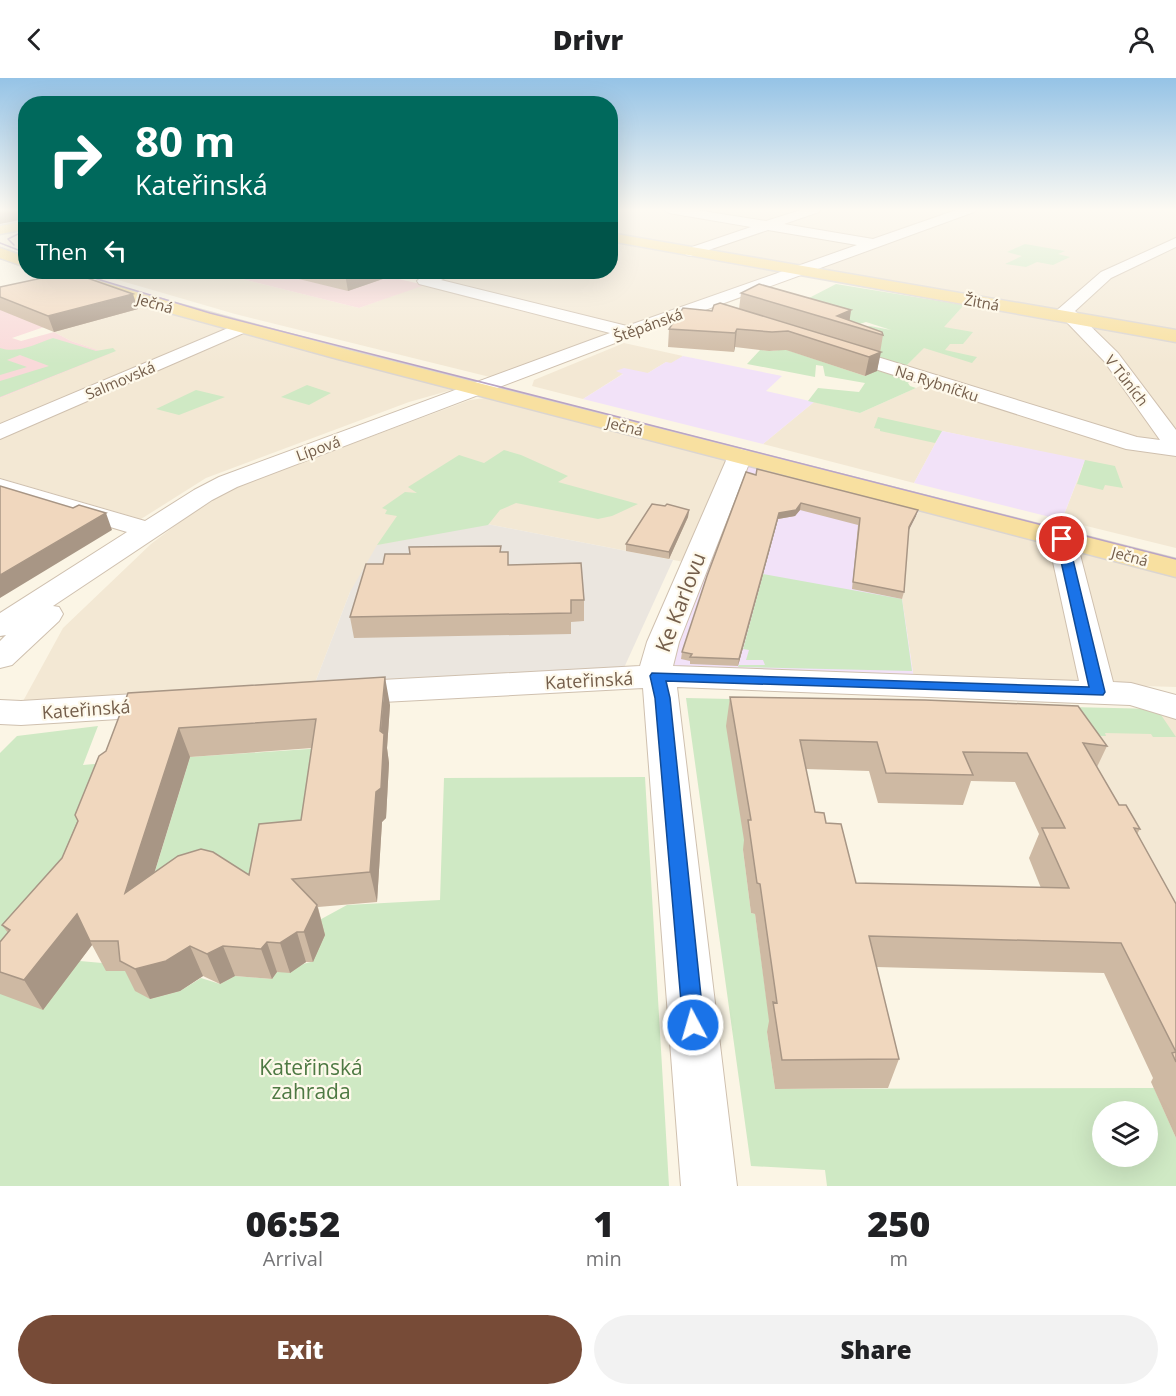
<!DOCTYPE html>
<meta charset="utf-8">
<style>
:root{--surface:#fff;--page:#f2f2f2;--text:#202124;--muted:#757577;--accent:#774b37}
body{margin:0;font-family:"Open Sans",sans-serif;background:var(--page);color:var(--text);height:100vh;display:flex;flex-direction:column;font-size:22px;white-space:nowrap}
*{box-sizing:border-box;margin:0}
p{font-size:20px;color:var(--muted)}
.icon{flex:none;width:33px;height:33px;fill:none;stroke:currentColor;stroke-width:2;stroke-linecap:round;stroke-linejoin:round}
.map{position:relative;height:1108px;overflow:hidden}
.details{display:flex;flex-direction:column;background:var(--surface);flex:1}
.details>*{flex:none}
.guide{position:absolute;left:18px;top:18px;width:600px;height:183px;border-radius:24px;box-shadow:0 6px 24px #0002;background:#00695c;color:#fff;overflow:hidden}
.controls{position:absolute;left:1092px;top:1023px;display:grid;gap:12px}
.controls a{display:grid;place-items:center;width:66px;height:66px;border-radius:50%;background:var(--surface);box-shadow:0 6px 24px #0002;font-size:30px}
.pin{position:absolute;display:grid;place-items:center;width:51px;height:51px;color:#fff;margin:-26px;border:3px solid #fff;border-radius:50%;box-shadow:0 2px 6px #0007}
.me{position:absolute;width:66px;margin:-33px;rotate:354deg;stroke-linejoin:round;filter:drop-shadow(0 0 4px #0008)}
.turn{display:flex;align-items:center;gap:21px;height:126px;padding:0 18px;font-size:27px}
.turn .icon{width:78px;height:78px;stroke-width:2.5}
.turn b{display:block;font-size:42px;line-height:51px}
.then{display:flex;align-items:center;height:57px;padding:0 18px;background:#0003;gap:12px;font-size:22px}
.eta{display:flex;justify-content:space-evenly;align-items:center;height:102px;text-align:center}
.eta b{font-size:36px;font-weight:800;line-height:42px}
.button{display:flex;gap:12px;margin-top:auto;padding:12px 18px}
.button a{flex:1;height:69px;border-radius:36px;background:var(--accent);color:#fff;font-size:24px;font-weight:800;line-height:69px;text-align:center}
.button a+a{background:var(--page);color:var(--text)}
header{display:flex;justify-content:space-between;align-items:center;height:78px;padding:0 18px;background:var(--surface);font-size:27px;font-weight:800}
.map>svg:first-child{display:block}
</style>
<header><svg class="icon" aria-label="back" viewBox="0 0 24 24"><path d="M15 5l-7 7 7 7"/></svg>Drivr<svg class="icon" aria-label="person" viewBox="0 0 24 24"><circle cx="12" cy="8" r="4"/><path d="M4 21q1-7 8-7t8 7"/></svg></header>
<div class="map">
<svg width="1176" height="1108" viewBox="0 0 1176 1108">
<rect width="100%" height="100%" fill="#fbf5e5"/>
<path fill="#f3e8d4" d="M 610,131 L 1176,131 L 1176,255 L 611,156 Z
M 611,162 L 779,194 L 494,300 L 235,236 L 108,199 L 129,194 L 214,194 L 359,230 L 456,195 L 452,194 L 610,194 Z
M 966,225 L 1176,260 L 1176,470 L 1062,442 L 1085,383 L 942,353 L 914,405 L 763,366 L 814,324 L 860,335 L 936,301 L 905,289 Z
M 146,228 L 455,311 L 409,324 L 206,400 L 141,441 L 0,400 L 0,320 L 108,276 L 71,263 L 54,254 Z
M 624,265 L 683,278 L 671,286 L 666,284 L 648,295 L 624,295 L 583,321 L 532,308 L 534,302 Z
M 493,319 L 727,381 L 684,484 L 487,446 L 350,514 L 315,605 L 22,625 L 63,550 L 151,466 L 185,440 L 230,411 L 470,322 Z
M 919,432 L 1176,496 L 1176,609 L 914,601 L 902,521 L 905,460 Z
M 1049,629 L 1176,637 L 1176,838 Z"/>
<path fill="#ebe6df" d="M 487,446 L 673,482 L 623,592 L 315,605 L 350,514 L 377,467 Z"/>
<path fill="#f2e2f8" d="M 683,278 L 782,298 L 766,313 L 814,324 L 763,366 L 583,321 L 623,296 L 616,293 L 624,290 L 648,295 L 666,284 L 671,285 Z
M 942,353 L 1085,382 L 1062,442 L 914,405 Z
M 744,386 L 919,432 L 905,460 L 902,521 L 914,601 L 679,595 L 669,582 Z"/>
<path fill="#f9d9d9" d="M 214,194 L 403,194 L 390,199 L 425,207 L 359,230 Z
M 0,226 L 44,249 L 12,260 L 21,263 L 54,254 L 71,263 L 109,276 L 0,320 Z"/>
<path fill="#cfe9c4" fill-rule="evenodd" d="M 1025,166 L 1065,173 L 1058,176 L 1070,179 L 1053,187 L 1037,184 L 1026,189 L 1005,186 L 1022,178 L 1007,174 Z
M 836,206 L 964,227 L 944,249 L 973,254 L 963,266 L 950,266 L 945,272 L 977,279 L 972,285 L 924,270 L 905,289 L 832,263 L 870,248 L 891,252 L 866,244 L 853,248 L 779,214 L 809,220 Z
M 53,260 L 96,273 L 113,270 L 116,273 L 0,319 L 0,303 L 49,288 L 20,277 L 7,282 L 27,289 L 0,297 L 0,270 C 17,276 36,266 53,260 Z
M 784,271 L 865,298 L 878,292 L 912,303 L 908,305 L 910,308 L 916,310 L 860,335 L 808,323 L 818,310 L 859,314 L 865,305 L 825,298 L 823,288 L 816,287 L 815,299 L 747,286 L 760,272 L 773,273 Z
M 307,307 L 331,315 L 309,327 L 281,319 Z
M 196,312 L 225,319 L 179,337 L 156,331 Z
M 878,339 L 942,353 L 935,365 L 880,353 L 880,351 L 874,350 Z
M 504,372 L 521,377 L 568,398 L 558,404 L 638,426 L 612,438 L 598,441 L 516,425 L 500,432 L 488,447 L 377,467 L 397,438 L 385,436 L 387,432 L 382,430 L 405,414 L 417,415 L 408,409 L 459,377 L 484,385 Z
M 1085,382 L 1115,388 L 1123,410 L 1105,407 L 1103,412 L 1077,406 Z
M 763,496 L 902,521 L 912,593 L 738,589 L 739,587 L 765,587 L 763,582 L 746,582 L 749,572 L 743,571 Z
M 686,620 L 1157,631 L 1176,659 L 1153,659 L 1151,656 L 1105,655 L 1106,658 L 727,648 L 746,771 L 743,772 L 751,835 L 755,836 L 771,954 L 767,954 L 775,1011 L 1154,1010 L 1176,1060 L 1176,1108 L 827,1108 L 825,1092 L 751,1088 ZM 1102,1034 L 1148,1034 L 1148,1078 L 1102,1078 Z
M 98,648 L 83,687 L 127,683 L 80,883 L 102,885 L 133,893 L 150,921 L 180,913 L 201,900 L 220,906 L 235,898 L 272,901 L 277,894 C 296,895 300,884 313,884 L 314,845 L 347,827 L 440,822 L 444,700 L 645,699 L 669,1108 L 0,1108 L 0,675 L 17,658 Z
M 323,670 L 309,772 L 260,824 L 149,813 L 190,679 Z"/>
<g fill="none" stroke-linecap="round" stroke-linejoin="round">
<defs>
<path id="minor" d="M 663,131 L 690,131 L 766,143 L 804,131 L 821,131 L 819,134 L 784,146 L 873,161 L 959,131 L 976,131 L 974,134 L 623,262 L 237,409 L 212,422 L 53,528 L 59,529 L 63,536 L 59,543 L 12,587 L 0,590 L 0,563 L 6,557 L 0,558 L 0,535 L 127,454 L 0,416 L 0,401 L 145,443 L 194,412 L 219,399 L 610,255 L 419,206 L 417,203 C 426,193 443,191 455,195 L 441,202 L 627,248 L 857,167 L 768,152 L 691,178 L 686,177 L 684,174 L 686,171 L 751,149 L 669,135 Z
M 1176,160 L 1176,169 L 1111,200 L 1075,233 L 1118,275 L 1176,352 L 1176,378 L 1126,371 L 831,277 L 829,273 L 831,269 L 845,269 L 1137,359 L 1160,362 L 1104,283 L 1056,233 L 1101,194 Z
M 88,194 L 116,194 L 108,199 L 0,222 L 0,212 Z
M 240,245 L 246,246 L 249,250 L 246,254 L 0,361 L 0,346 Z
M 740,371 L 748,373 L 752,378 L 679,564 L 673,588 L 1079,603 L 1048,461 L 1052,455 L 1062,453 L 1072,455 L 1076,461 L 1113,604 L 1131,605 L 1176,617 L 1176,641 L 1130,627 L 677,609 L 737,1108 L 681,1108 L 643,610 L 345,626 L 333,623 L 328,615 L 333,607 L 345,604 L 640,588 L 647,564 L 728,378 L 732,373 Z
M 167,614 L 179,618 L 184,626 L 179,634 L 167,638 L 21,647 L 0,646 L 0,622 L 21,623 Z"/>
<path id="major" d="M 26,143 L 26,151 L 0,156 L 0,148 Z
M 610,155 L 1176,252 L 1176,264 L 610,163 Z
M 0,170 L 26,179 L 26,189 L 0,180 Z
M 45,194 L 68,194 L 149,218 L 352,273 L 1176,481 L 1176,499 L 338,281 L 137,226 L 47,197 Z"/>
</defs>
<use href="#minor" stroke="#cfc0af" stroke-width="2"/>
<use href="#major" stroke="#dbd5d0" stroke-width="3"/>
<use href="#minor" fill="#fff" fill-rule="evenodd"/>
<use href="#major" fill="#f8e0a0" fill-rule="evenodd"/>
<path stroke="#b9a4c5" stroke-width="1.5" d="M 0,165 L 26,175
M 14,167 L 8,161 L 26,152
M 74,194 L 210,235 L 1176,481"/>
</g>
<path fill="#ceb9a3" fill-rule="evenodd" d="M 270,194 L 403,194 L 348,213 Z
M 0,209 L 138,231 L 54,254 L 0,232 Z
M 741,215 L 851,232 L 849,242 L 883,257 L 877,293 L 865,298 L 786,272 L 769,273 L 735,269 L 734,274 L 668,269 L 669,251 L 712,233 L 739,231 Z
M 746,394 L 916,438 L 908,453 L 904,514 L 902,521 L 852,511 L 858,447 L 800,432 L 795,438 L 778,441 L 738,588 L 690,586 L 690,583 L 681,581 L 682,574 Z
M 665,428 L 689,432 L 688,439 L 669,481 L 626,473 L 626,466 Z
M 501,474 L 509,487 L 584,522 L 584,543 L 571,544 L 571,556 L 354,560 L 350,539 L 383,486 Z
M 128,615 L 390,627 L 387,670 L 389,685 L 386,740 L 382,744 L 377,824 L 318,829 L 325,857 L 313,884 L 306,884 L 290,895 L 277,894 L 272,901 L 235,898 L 220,906 L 203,898 L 180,913 L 150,921 L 135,913 L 125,893 L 106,893 L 92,867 L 43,932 L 0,916 L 0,864 L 8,855 L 2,847 L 62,780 L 106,673 ZM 312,670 L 301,742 L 249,797 L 154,794 L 190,679 Z
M 730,619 L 1107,668 L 1097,689 L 1119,727 L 1140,751 L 1137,756 L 1176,826 L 1176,1060 L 1151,1004 L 1153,1000 L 1104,895 L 876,889 L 899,981 L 888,1010 L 775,1011 L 767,954 L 769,943 L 755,836 L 751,835 L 743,772 L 744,762 L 726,648 ZM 806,691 L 869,693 L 878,725 L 963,727 L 971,703 L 1015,704 L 1039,756 L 1029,780 L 1041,810 L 856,805 L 826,745 L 815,734 Z"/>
<path fill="#a89685" d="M 0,131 L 26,131 L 26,141 L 0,146 Z
M 353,194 L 403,194 L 348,213 L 345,196 Z
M 133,216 L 138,231 L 54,254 L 48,238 Z
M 851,232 L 849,247 L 837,238 Z
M 737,251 L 735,269 L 734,274 L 735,255 Z
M 881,274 L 877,293 L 865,298 L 869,279 Z
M 801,425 L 800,432 L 795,438 L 778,441 L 738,588 L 739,581 L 779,435 Z
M 689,432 L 688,439 L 669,481 L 669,474 Z
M 918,432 L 916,438 L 907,456 L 909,449 Z
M 106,435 L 112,452 L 0,520 L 0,497 Z
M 385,599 L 390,627 L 387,670 L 389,685 L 386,740 L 382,744 L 377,824 L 370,794 Z
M 179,650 L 190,679 L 139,845 L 125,815 Z
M 317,827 L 325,857 L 313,884 L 304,854 Z
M 77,836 L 92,867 L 43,932 L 24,902 Z
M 297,854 L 306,884 L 290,895 L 280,865 Z
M 267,864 L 277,894 L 272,901 L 261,871 Z
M 190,868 L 203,898 L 180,913 L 150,921 L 135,891 Z
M 223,868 L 235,898 L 220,906 L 207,876 Z"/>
<path fill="#f0d7be" stroke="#a89685" stroke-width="1.5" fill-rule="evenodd" d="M 70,194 L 133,216 L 48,238 L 0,219 L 0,209 Z
M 334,194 L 353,194 L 345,196 Z
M 759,206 L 851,232 L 837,238 L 882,254 L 883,257 L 741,215 Z
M 720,225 L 881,274 L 869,279 L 788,253 L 772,254 L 737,251 L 735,255 L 669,251 L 683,230 L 712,233 L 714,227 Z
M 757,391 L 918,432 L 909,449 L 904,514 L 853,504 L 860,440 L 801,425 L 796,432 L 779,435 L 739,581 L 690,579 L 692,576 L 682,574 L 707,498 L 746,394 L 756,397 Z
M 0,408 L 73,430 L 79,427 L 106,435 L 0,497 Z
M 652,426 L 665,428 L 667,426 L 689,432 L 669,474 L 626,466 Z
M 501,468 L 500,474 L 508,474 L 508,487 L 581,485 L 584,522 L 571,522 L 571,535 L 350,539 L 366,486 L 383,486 L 385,476 L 410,476 L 409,469 Z
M 385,599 L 380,653 L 384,656 L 381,710 L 376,714 L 370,794 L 292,801 L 317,827 L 304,854 L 297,854 L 280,865 L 267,864 L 261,871 L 223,868 L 207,876 L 190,868 L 166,883 L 135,891 L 120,883 L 118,863 L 90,863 L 77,836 L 24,902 L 0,894 L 0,864 L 10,852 L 2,847 L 62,780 L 78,743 L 75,737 L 99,678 L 106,673 L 128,615 ZM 316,641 L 301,742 L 259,746 L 249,797 L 213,774 L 201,771 L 178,778 L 125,815 L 179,650 Z
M 730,619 L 925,622 L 1078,628 L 1107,668 L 1083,665 L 1119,727 L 1126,727 L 1140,751 L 1134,750 L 1176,826 L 1176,984 L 1172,975 L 1176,974 L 1121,865 L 869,858 L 899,981 L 782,982 L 773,924 L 777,925 L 760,806 L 757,805 L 748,742 L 751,742 ZM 800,662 L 877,664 L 886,695 L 973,697 L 963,674 L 1027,675 L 1065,750 L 1042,750 L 1069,810 L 856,805 L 841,746 L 826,745 L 824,735 L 815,734 Z"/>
<linearGradient id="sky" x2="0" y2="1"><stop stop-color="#95c3e6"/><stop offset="0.46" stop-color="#fdfaf3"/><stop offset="1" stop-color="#fdfaf3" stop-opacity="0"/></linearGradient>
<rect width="1176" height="286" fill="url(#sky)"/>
<path fill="#1a73e8" stroke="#114b97" stroke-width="1.5" d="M 1062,457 L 1068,461 L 1105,614 L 1103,617 L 666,603 L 670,620 L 704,947 L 701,954 L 693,957 L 686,954 L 683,947 L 655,620 L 650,598 L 652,595 L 1089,609 L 1056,461 Z"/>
<g text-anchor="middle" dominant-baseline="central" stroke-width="4.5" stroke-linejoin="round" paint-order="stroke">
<g font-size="15" fill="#745e4b" stroke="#fef9eb">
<text transform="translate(982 224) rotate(10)">Žitná</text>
<text transform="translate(155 225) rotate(16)">Ječná</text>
<text transform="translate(648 247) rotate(-20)">Štěpánská</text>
<text transform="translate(120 302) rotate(-23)">Salmovská</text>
<text transform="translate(1127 302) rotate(52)">V Tůních</text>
<text transform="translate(937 305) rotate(18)">Na Rybníčku</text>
<text transform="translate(625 348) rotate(14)">Ječná</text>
<text transform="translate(318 370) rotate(-20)">Lípová</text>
<text transform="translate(1130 478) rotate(15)">Ječná</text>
</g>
<g font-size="18" fill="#745e4b" stroke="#fef9eb">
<text transform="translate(589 602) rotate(-3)">Kateřinská</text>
<text transform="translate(86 631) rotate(-4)">Kateřinská</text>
</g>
<g font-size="21" fill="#745e4b" stroke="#fef9eb">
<text transform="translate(680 524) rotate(-69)">Ke Karlovu</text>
</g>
<g font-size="21" fill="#4e7943" stroke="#fef9eb">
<text x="311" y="989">Kateřinská<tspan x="311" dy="24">zahrada</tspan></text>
</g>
</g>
</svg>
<div class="controls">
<a><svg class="icon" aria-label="layers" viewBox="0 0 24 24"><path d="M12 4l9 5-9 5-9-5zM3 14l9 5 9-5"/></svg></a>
</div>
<div class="pin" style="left:1062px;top:461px;background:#d93025"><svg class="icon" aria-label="arrive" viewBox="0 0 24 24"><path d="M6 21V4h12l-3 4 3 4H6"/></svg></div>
<svg class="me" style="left:693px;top:947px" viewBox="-20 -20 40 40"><circle r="17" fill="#1a73e8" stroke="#fff" stroke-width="3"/><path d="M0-11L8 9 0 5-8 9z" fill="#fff"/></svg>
<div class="guide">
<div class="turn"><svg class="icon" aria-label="right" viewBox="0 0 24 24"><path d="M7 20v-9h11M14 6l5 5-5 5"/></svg><div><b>80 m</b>Kateřinská</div></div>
<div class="then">Then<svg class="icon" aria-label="left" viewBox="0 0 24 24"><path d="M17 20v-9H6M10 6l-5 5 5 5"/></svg></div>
</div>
</div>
<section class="details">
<div class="eta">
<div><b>06:52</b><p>Arrival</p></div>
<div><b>1</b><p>min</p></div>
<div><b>250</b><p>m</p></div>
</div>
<div class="button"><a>Exit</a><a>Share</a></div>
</section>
